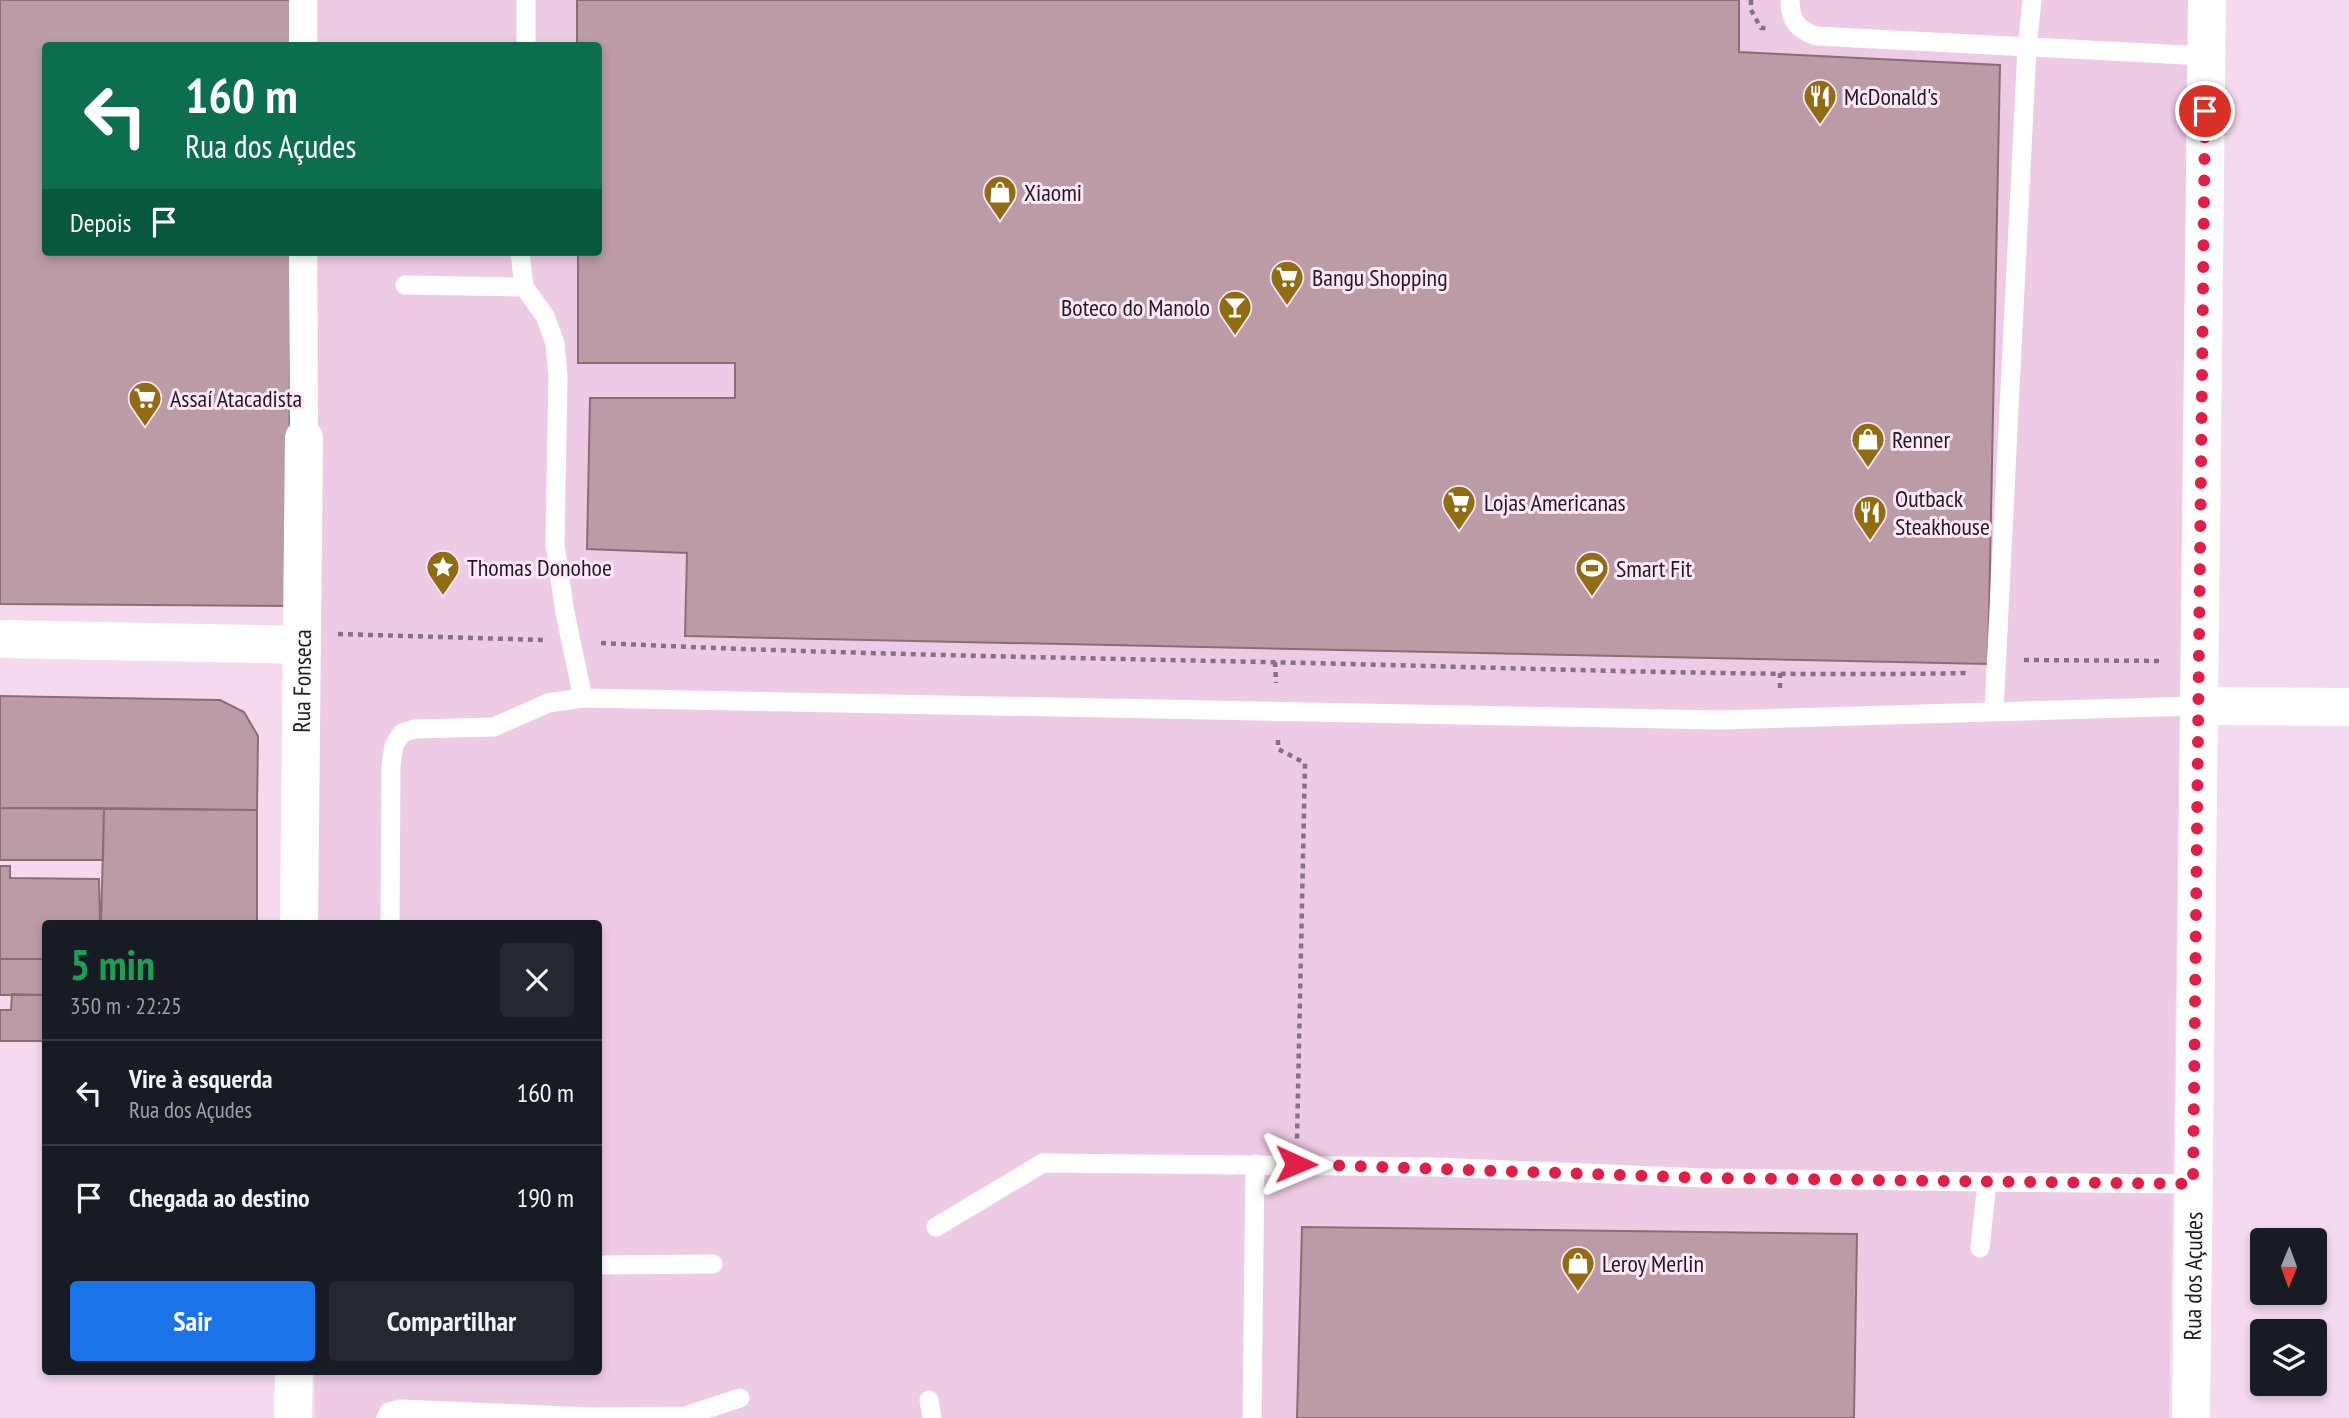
<!DOCTYPE html>
<html lang="pt">
<meta charset="utf-8">
<style>
:root{--surface:#171b24;--page:#242831;--text:#f1f3f6;--muted:#9ea1a6;--line:#363941;--accent:#1a73e8}
body{margin:0;font-family:"PT Sans Narrow",sans-serif;background:var(--page);color:var(--text);height:100vh;display:flex;flex-direction:column;font-size:26px;white-space:nowrap}
*{box-sizing:border-box;margin:0}
p{font-size:23px;color:var(--muted)}
.icon{flex:none;width:38px;height:38px;fill:none;stroke:currentColor;stroke-width:2;stroke-linecap:round;stroke-linejoin:round}
.map{position:relative;flex:1;overflow:hidden}
.side{position:absolute;left:42px;top:920px;width:560px;height:455px;display:flex;flex-direction:column;background:var(--surface);border-radius:7px;box-shadow:0 4px 10px #0003}
.side>*{flex:none}
.guide{position:absolute;left:42px;top:42px;width:560px;height:214px;border-radius:7px;box-shadow:0 4px 10px #0003;background:#0b6e4f;color:#fff;overflow:hidden}
.needle{width:46px;rotate:181deg}
.tools{position:absolute;left:2250px;top:1228px;display:grid;gap:14px}
.tools a{display:grid;place-items:center;width:77px;height:77px;border-radius:7px;background:var(--surface);box-shadow:0 4px 10px #0003;font-size:35px}
.pin{position:absolute;display:grid;place-items:center;width:60px;height:60px;color:#fff;margin:-30px;border:4px solid #fff;border-radius:50%;box-shadow:0 2px 7px #0007}
.me{position:absolute;width:77px;margin:-38px;rotate:91deg;stroke-linejoin:round;filter:drop-shadow(0 0 5px #0008)}
.turn{display:flex;align-items:center;gap:24px;height:147px;padding:0 28px;font-size:32px}
.turn .icon{width:91px;height:91px;stroke-width:2.5}
.turn b{display:block;font-size:49px;line-height:60px}
.then{display:flex;align-items:center;height:66px;padding:0 28px;background:#0003;gap:14px;font-size:26px}
.round{display:grid;place-items:center;flex:none;width:74px;height:74px;border-radius:7px;background:var(--page)}
.head{display:flex;align-items:center;justify-content:space-between;height:119px;padding:0 28px}
h1{font-size:42px;font-weight:800;line-height:52px;color:#1e9e55}
.action{display:flex;gap:14px;margin-top:auto;padding:14px 28px}
.action a{flex:1;height:80px;border-radius:7px;background:var(--accent);color:#fff;font-size:28px;font-weight:800;line-height:80px;text-align:center}
.action a+a{background:var(--page);color:var(--text)}
ul{padding:0;list-style:none}
li{display:flex;align-items:center;gap:21px;height:105px;padding:0 28px;border-top:2px solid var(--line)}
li div{flex:1}
li b{display:block;font-size:26px}
li em{font-style:normal}
.map>svg:first-child{display:block}
</style>
<div class="map">
<svg width="2349" height="1418" viewBox="0 0 2349 1418">
<rect width="100%" height="100%" fill="#f5d9ee"/>
<path fill="#eecbe5" d="M 318,0 L 2192,0 L 2169,1418 L 315,1418 L 315,1372 L 598,1372 L 598,924 L 317,924 L 318,252 L 598,252 L 598,46 L 318,45 Z"/>
<path fill="#bb9ba5" stroke="#8c6d77" stroke-width="2" d="M 0,0 L 294,0 L 293,46 L 46,46 L 46,252 L 291,252 L 288,606 L 0,604 Z
M 577,0 L 1739,0 L 1739,52 L 2000,65 L 1988,664 L 685,636 L 687,553 L 587,549 L 590,398 L 735,398 L 735,363 L 578,363 L 578,252 L 598,252 L 598,46 L 577,46 Z
M 0,696 L 220,700 L 244,712 L 258,736 L 257,810 L 0,808 Z
M 0,808 L 104,808 L 103,860 L 0,860 Z
M 104,808 L 257,810 L 257,924 L 101,924 Z
M 0,866 L 10,866 L 10,878 L 99,879 L 100,924 L 46,924 L 46,959 L 0,959 Z
M 0,959 L 46,959 L 46,995 L 0,995 Z
M 12,994 L 46,995 L 46,1041 L 0,1041 L 0,1010 L 11,1010 Z
M 1302,1227 L 1857,1234 L 1854,1418 L 1297,1418 Z"/>
<g fill="none" stroke-linecap="round" stroke-linejoin="round">
<path stroke="#857280" stroke-width="4.5" stroke-dasharray="5 5" stroke-linecap="butt" d="M 1751,0 L 1751,10 L 1761,28 L 1768,28
M 338,634 L 543,640
M 601,643 C 850,655 1099,658 1349,664 C 1555,669 1761,677 1967,673
M 2024,660 L 2163,661
M 1275,662 L 1276,683
M 1780,673 L 1780,690
M 1278,740 L 1278,749 L 1305,763 L 1297,1139"/>
<path stroke="#fff" stroke-width="19" d="M 1790,0 C 1790,21 1798,30 1816,36 L 2205,56
M 526,46 L 526,0
M 520,252 L 524,287 L 545,316 L 555,343 L 558,376 L 555,544 L 565,613 L 583,698
M 405,285 L 524,287
M 1994,710 L 2027,48 L 2032,0
M 390,924 L 391,766 L 394,745 L 402,733 L 415,729 L 494,727 L 548,703 L 583,698 L 1721,720 L 2196,706
M 1987,1182 L 2193,1184
M 936,1227 L 1043,1163 L 1436,1167 L 1705,1178 L 1987,1182 L 1980,1248
M 598,1265 L 713,1264
M 929,1400 L 932,1418
M 386,1418 L 389,1412 L 400,1409 L 592,1417 L 685,1416 L 740,1398
M 1252,1418 L 1255,1164"/>
<path stroke="#fff" stroke-width="28" d="M 303,0 L 303,46
M 303,252 L 304,438"/>
<g stroke="#fff" stroke-width="38">
<path d="M 0,639 L 302,645"/>
<path d="M 2196,706 L 2349,707"/>
<path id="s1" d="M 299,924 L 304,438"/>
<path d="M 293,1418 L 294,1372"/>
<path id="s2" d="M 2191,1418 L 2207,0"/>
</g>
</g>
<g fill="none" stroke-linecap="round" stroke-linejoin="round">
<path stroke="#e11d48" stroke-width="12" stroke-dasharray="0 21.6" d="M 1296,1164 L 1705,1178 L 2193,1184 L 2205,111"/>
</g>
<defs>
<symbol id="restaurant-pin" viewBox="-11 -11 22 30"><path d="M0 17L-7.5 6A9.5 9.5 0 1 1 7.5 6Z" fill="#926c13" stroke="#ffe8f9"/><path d="M-5-6h1v4h1v-4h1v4h1v-4h1v5L-1.5 .5V6h-2V.5L-5-1ZM5-6V6H3V1.5H1.5Q1.5-4 5-6Z" fill="#fff"/></symbol>
<symbol id="shop-pin" viewBox="-11 -11 22 30"><path d="M0 17L-7.5 6A9.5 9.5 0 1 1 7.5 6Z" fill="#926c13" stroke="#ffe8f9"/><path d="M-5-2.5h2.3a2.7 3.5 0 0 1 5.4 0H5L5.5 6h-11ZM-1.5-2.5h3a1.5 2.3 0 0 0-3 0Z" fill="#fff"/></symbol>
<symbol id="supermarket-pin" viewBox="-11 -11 22 30"><path d="M0 17L-7.5 6A9.5 9.5 0 1 1 7.5 6Z" fill="#926c13" stroke="#ffe8f9"/><path d="M-6-5.5h2.5l.6 2H6L4.5 2H-2.5L-4.4-4H-6ZM-1.5 3.2a1.3 1.3 0 1 0 .1 0ZM3 3.2a1.3 1.3 0 1 0 .1 0Z" fill="#fff"/></symbol>
<symbol id="bar-pin" viewBox="-11 -11 22 30"><path d="M0 17L-7.5 6A9.5 9.5 0 1 1 7.5 6Z" fill="#926c13" stroke="#ffe8f9"/><path d="M-6-5H6L.8 .8V4.5H3.5V6h-7V4.5H-.8V.8Z" fill="#fff"/></symbol>
<symbol id="sight-pin" viewBox="-11 -11 22 30"><path d="M0 17L-7.5 6A9.5 9.5 0 1 1 7.5 6Z" fill="#926c13" stroke="#ffe8f9"/><path d="M0-6L1.8-2.2L6-1.7L2.9 1.2L3.7 5.4L0 3.3L-3.7 5.4L-2.9 1.2L-6-1.7L-1.8-2.2Z" fill="#fff"/></symbol>
<symbol id="stadium-pin" viewBox="-11 -11 22 30"><path d="M0 17L-7.5 6A9.5 9.5 0 1 1 7.5 6Z" fill="#926c13" stroke="#ffe8f9"/><path d="M0-5a6.5 5 0 1 0 0 10a6.5 5 0 1 0 0-10ZM-3.5-1.8h7v3.6h-7Z" fill="#fff"/></symbol>
</defs>
<g fill-rule="evenodd">
<use href="#restaurant-pin" x="1801" y="77" width="38" height="52"/>
<use href="#shop-pin" x="981" y="173" width="38" height="52"/>
<use href="#supermarket-pin" x="1268" y="258" width="38" height="52"/>
<use href="#bar-pin" x="1216" y="288" width="38" height="52"/>
<use href="#supermarket-pin" x="126" y="379" width="38" height="52"/>
<use href="#shop-pin" x="1849" y="420" width="38" height="52"/>
<use href="#supermarket-pin" x="1440" y="483" width="38" height="52"/>
<use href="#restaurant-pin" x="1851" y="493" width="38" height="52"/>
<use href="#sight-pin" x="424" y="548" width="38" height="52"/>
<use href="#stadium-pin" x="1573" y="549" width="38" height="52"/>
<use href="#shop-pin" x="1559" y="1244" width="38" height="52"/>
</g>
<g text-anchor="middle" dominant-baseline="central" stroke-width="6" stroke-linejoin="round" paint-order="stroke">
<g font-size="24" fill="#231920" stroke="#ffe8f9" text-anchor="start">
<text x="1844" y="96">McDonald's</text>
<text x="1024" y="192">Xiaomi</text>
<text x="1312" y="277">Bangu Shopping</text>
<text x="1210" y="307" text-anchor="end">Boteco do Manolo</text>
<text x="170" y="398">Assaí Atacadista</text>
<text x="1892" y="439">Renner</text>
<text x="1895" y="498">Outback<tspan x="1895" dy="28">Steakhouse</tspan></text>
<text x="1484" y="502">Lojas Americanas</text>
<text x="467" y="567">Thomas Donohoe</text>
<text x="1616" y="568">Smart Fit</text>
<text x="1602" y="1263">Leroy Merlin</text>
</g>
<g font-size="24" fill="#231920" stroke="#ffe8f9">
<text stroke="none"><textPath href="#s1" startOffset="243">Rua Fonseca</textPath></text>
<text stroke="none"><textPath href="#s2" startOffset="142">Rua dos Açudes</textPath></text>
</g>
</g>
</svg>
<div class="tools">
<a><svg class="needle" viewBox="-14 -14 28 28"><path d="M0-13l5 13h-10z" fill="#e53935"/><path d="M0 13l5-13h-10z" fill="#9ea1a6"/></svg></a>
<a><svg class="icon" aria-label="layers" viewBox="0 0 24 24"><path d="M12 4l9 5-9 5-9-5zM3 14l9 5 9-5"/></svg></a>
</div>
<div class="pin" style="left:2205px;top:111px;background:#d93025"><svg class="icon" aria-label="arrive" viewBox="0 0 24 24"><path d="M6 21V4h12l-3 4 3 4H6"/></svg></div>
<svg class="me" style="left:1296px;top:1164px" viewBox="-20 -20 40 40"><path d="M0-17L14 15 0 8-14 15z" fill="#e11d48" stroke="#fff" stroke-width="4"/></svg>
<div class="guide">
<div class="turn"><svg class="icon" aria-label="left" viewBox="0 0 24 24"><path d="M17 20v-9H6M10 6l-5 5 5 5"/></svg><div><b>160 m</b>Rua dos Açudes</div></div>
<div class="then">Depois<svg class="icon" aria-label="arrive" viewBox="0 0 24 24"><path d="M6 21V4h12l-3 4 3 4H6"/></svg></div>
</div>
<section class="side">
<div class="head"><div><h1>5 min</h1><p>350 m · 22:25</p></div><a class="round"><svg class="icon" aria-label="close" viewBox="0 0 24 24"><path d="M6 6l12 12M18 6L6 18"/></svg></a></div>
<ul>
<li><svg class="icon" aria-label="left" viewBox="0 0 24 24"><path d="M17 20v-9H6M10 6l-5 5 5 5"/></svg><div><b>Vire à esquerda</b><p>Rua dos Açudes</p></div><em>160 m</em></li>
<li><svg class="icon" aria-label="arrive" viewBox="0 0 24 24"><path d="M6 21V4h12l-3 4 3 4H6"/></svg><div><b>Chegada ao destino</b></div><em>190 m</em></li>
</ul>
<div class="action"><a>Sair</a><a>Compartilhar</a></div>
</section>
</div>
